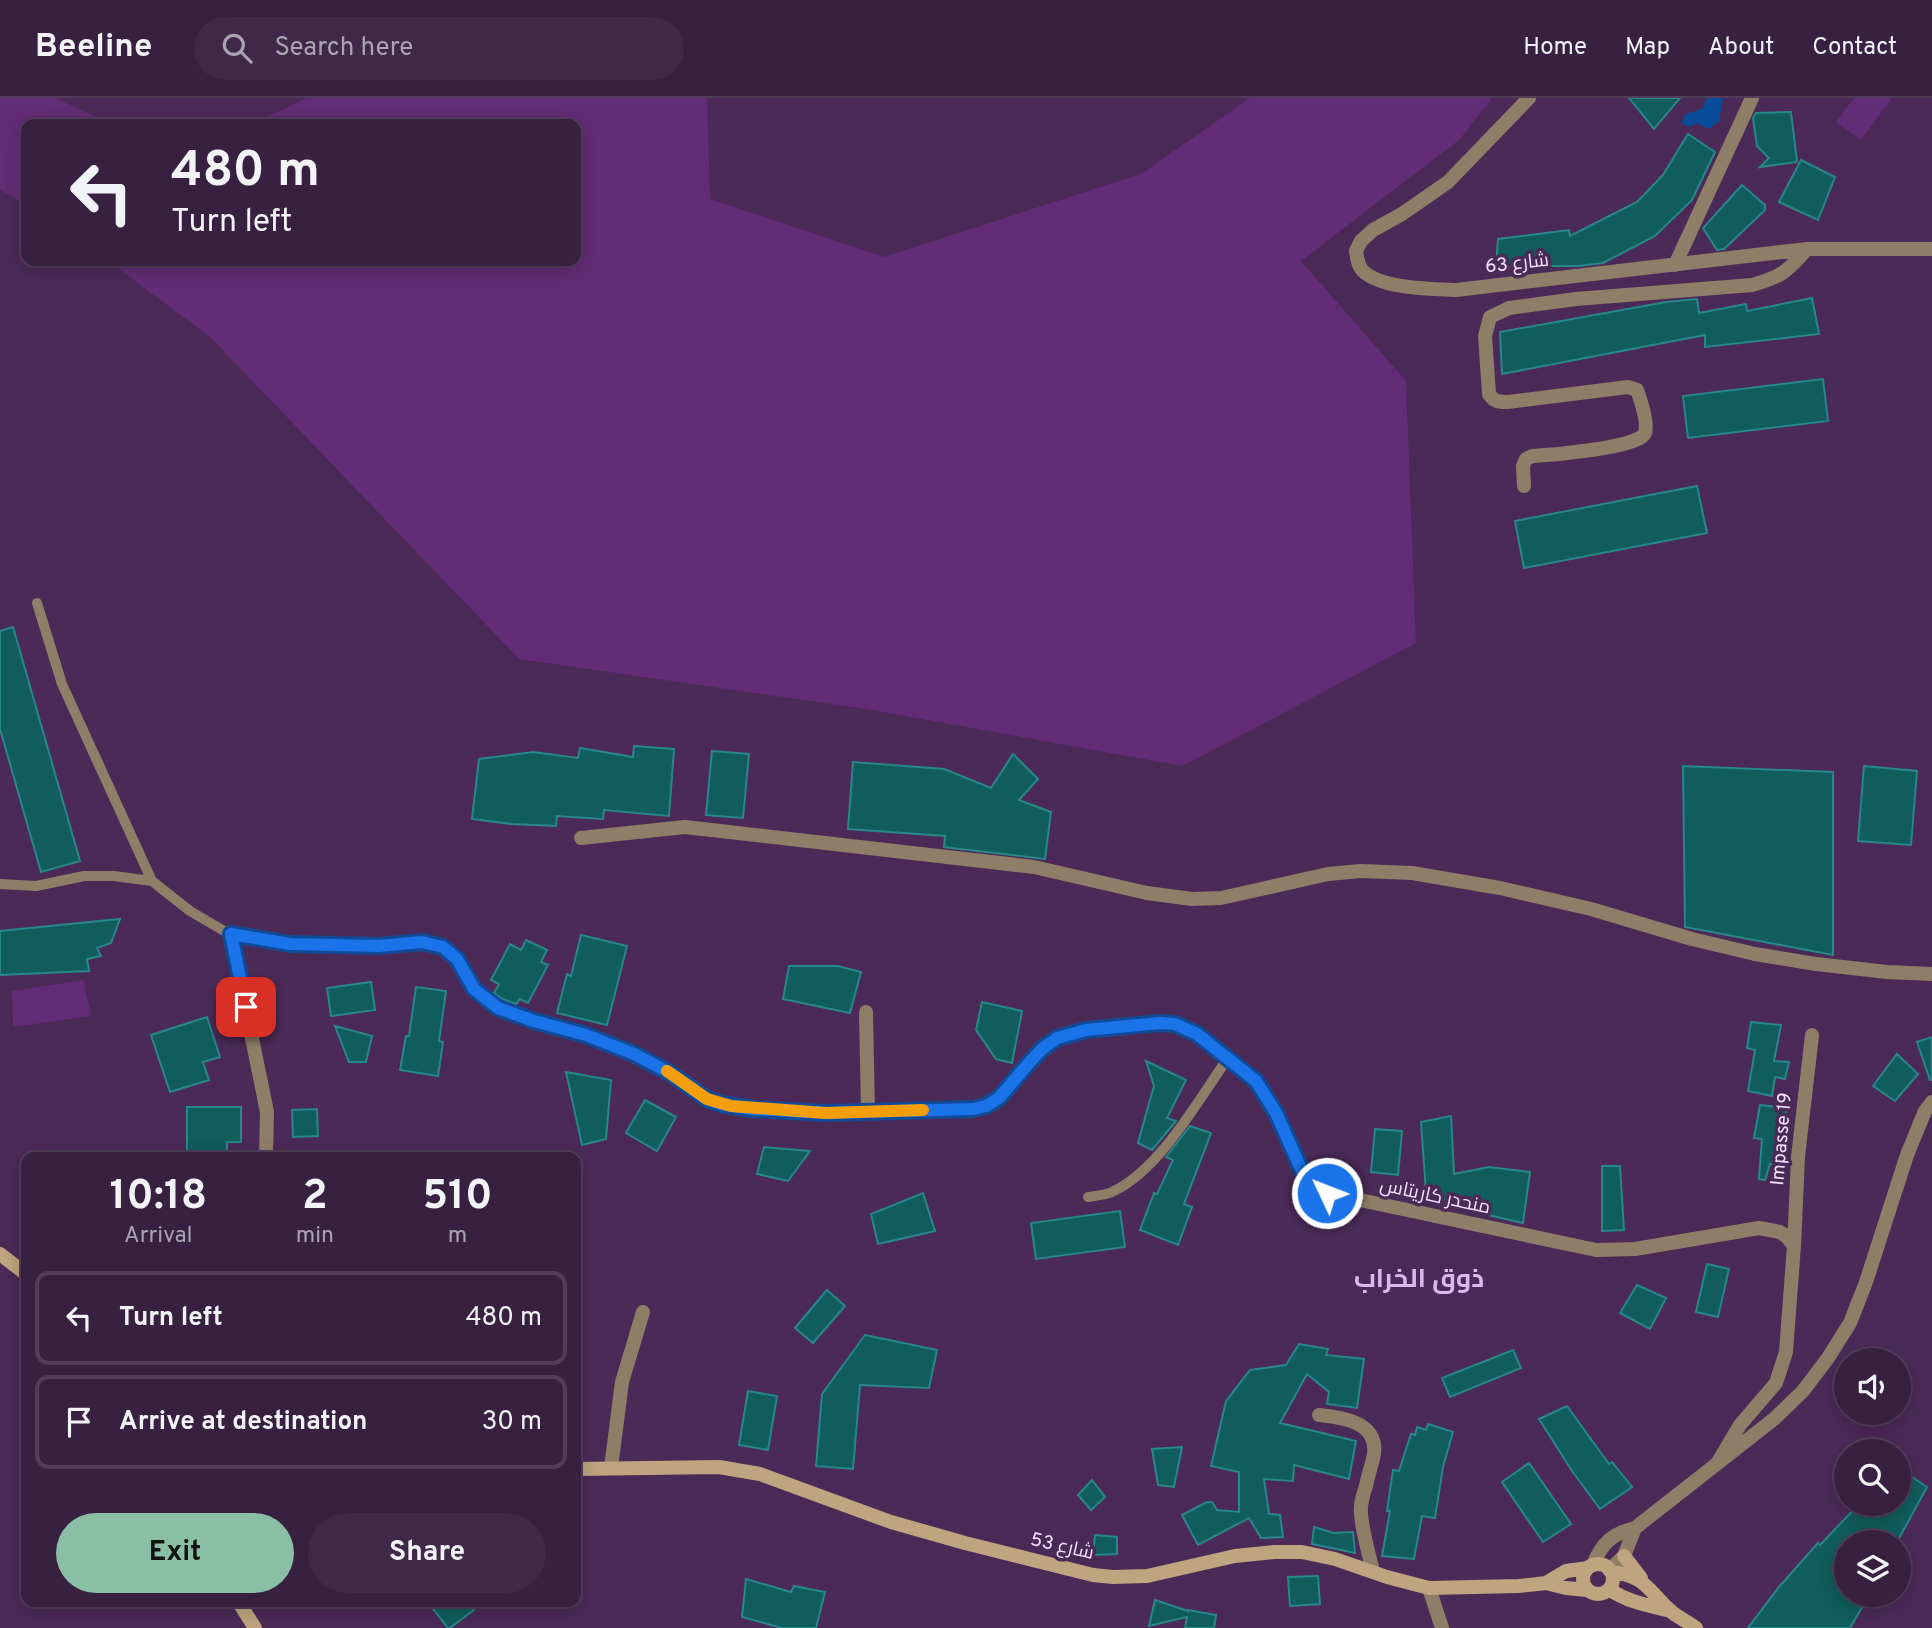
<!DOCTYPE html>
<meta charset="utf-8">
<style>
:root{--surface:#382041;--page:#3f2848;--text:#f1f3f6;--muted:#aba3b1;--line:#523e5a;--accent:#8abfa5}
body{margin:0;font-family:Overpass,Cairo,sans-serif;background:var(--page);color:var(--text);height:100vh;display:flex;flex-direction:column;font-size:26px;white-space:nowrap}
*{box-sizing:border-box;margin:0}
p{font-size:23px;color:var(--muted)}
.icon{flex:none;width:38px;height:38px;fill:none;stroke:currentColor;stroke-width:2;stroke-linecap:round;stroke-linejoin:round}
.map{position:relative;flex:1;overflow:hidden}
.sheet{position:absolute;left:21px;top:1054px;width:560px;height:455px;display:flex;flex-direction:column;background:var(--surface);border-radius:14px;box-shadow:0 4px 18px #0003,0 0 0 2px var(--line)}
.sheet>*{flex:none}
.hud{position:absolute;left:21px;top:21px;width:560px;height:147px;border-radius:14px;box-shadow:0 4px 18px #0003,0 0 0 2px var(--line);background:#382041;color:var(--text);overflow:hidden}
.controls{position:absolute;left:1834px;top:1250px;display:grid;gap:14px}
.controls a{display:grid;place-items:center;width:77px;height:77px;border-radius:50%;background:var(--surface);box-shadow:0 4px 18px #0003,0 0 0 2px var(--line);font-size:35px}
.pin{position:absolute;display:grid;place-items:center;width:60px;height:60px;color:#fff;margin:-30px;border-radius:14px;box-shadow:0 4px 10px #0006}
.me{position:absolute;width:77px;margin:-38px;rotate:313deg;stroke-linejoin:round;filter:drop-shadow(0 0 5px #0008)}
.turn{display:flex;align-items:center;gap:24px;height:147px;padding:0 35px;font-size:32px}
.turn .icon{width:91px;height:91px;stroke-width:2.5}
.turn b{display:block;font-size:49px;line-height:60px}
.eta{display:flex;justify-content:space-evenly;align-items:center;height:119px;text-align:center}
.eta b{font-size:42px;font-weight:700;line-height:49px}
.button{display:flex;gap:14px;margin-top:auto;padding:14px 35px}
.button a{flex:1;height:80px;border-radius:42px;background:var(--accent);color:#111;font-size:28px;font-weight:700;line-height:80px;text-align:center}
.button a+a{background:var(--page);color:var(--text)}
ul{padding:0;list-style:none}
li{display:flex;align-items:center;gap:21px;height:94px;margin:0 14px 10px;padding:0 21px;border:4px solid var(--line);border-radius:14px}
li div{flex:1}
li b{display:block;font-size:26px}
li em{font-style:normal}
header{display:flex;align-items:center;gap:42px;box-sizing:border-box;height:98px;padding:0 35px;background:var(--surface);border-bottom:2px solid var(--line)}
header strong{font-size:33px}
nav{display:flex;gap:38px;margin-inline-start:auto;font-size:24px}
.search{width:490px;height:63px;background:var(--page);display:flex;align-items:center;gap:18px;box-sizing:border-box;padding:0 24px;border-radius:38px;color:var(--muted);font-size:26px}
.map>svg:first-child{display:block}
</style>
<header>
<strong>Beeline</strong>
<div class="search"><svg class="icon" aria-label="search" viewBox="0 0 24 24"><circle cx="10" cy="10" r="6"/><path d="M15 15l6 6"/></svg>Search here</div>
<nav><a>Home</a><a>Map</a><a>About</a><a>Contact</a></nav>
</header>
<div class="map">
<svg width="1932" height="1530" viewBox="0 0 1932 1530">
<rect width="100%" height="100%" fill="#4b2a57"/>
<path fill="#632c76" d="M 0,0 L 56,0 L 111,26 L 26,26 L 26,106 L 0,92 Z
M 307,0 L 707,0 L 710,101 L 884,159 L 1141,76 L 1250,0 L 1492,0 L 1459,42 L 1301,163 L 1406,283 L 1416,545 L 1183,668 L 860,610 L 519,561 L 210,239 L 108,163 L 576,163 L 576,26 L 252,26 Z
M 1854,0 L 1892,0 L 1861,42 L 1836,24 Z
M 84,882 L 91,918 L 13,929 L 12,893 Z"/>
<path fill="#064c9a" d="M 1707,0 L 1723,0 L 1719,23 L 1709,31 L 1697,25 L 1689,29 L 1681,25 L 1686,16 L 1702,11 Z"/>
<path fill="#115c5d" stroke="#288788" stroke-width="2" d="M 1629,0 L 1680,0 L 1654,31 Z
M 1791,14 L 1797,64 L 1760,69 L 1769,60 L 1757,48 L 1753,20 L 1756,15 Z
M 1688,36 L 1715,54 L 1692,102 L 1655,138 L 1603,165 L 1578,168 L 1496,168 L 1498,141 L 1569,132 L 1570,138 L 1637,104 L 1663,77 Z
M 1801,62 L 1835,79 L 1818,122 L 1779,104 Z
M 1742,87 L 1765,107 L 1765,112 L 1724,151 L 1717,152 L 1703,130 Z
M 1812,200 L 1819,236 L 1705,249 L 1705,237 L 1502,276 L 1500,234 L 1666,204 L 1697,201 L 1699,215 L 1746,206 L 1747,213 Z
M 1823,281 L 1828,323 L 1688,340 L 1683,298 Z
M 1697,388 L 1707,435 L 1524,470 L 1515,423 Z
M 13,529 L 80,763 L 41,774 L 0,631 L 0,533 Z
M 634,648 L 674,651 L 669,718 L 604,712 L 603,721 L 557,718 L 556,728 L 511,726 L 472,721 L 479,661 L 533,654 L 578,660 L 580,650 L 633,659 Z
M 712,653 L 749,656 L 743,720 L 706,717 Z
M 1013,656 L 1038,681 L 1019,702 L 1051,714 L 1045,761 L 944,749 L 945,738 L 848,731 L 853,664 L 944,671 L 991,690 Z
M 1683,668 L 1833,674 L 1833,857 L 1685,829 Z
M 1864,668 L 1917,673 L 1911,747 L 1858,743 Z
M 120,821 L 111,845 L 97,850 L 101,858 L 87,861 L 89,873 L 0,877 L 0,833 Z
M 581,837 L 627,848 L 607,927 L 557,915 L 567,876 L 571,878 Z
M 526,842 L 547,852 L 541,864 L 548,867 L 528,905 L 520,901 L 516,906 L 503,901 L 494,895 L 499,886 L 491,882 L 510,846 L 521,852 Z
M 789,868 L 838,868 L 861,874 L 850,915 L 783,901 Z
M 371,884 L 375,912 L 331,918 L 327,890 Z
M 416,889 L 446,893 L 439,943 L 443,944 L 438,978 L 400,972 L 406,938 L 409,938 Z
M 982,904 L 1022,913 L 1012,965 L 996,961 L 976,932 Z
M 207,919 L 220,959 L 203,964 L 209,982 L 170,994 L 151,937 Z
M 1751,924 L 1781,927 L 1774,963 L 1789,964 L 1785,981 L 1775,979 L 1772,998 L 1748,993 L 1755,952 L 1747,950 Z
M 335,928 L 372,938 L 366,964 L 349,964 Z
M 1932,939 L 1932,982 L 1930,982 L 1917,944 Z
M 1897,956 L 1918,976 L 1895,1003 L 1873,988 Z
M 1146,963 L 1186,982 L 1167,1020 L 1176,1023 L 1152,1052 L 1138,1045 L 1154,988 Z
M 566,974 L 611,982 L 606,1041 L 582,1047 Z
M 645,1002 L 676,1019 L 657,1053 L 626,1035 Z
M 1760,1007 L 1787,1010 L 1774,1052 L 1784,1052 L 1783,1067 L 1770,1066 L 1765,1082 L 1759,1081 L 1762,1041 L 1754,1040 Z
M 187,1009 L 241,1009 L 241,1044 L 227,1044 L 227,1059 L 187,1059 Z
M 317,1011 L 318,1038 L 293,1039 L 292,1012 Z
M 1451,1018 L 1454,1076 L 1489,1069 L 1530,1074 L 1523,1125 L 1488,1117 L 1426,1095 L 1421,1024 Z
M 1190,1028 L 1211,1035 L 1184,1106 L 1192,1109 L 1178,1147 L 1140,1132 L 1154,1095 L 1157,1096 L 1173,1062 L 1166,1059 Z
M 1375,1031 L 1402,1033 L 1398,1077 L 1371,1074 Z
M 764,1049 L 810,1053 L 788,1083 L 757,1076 Z
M 1602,1068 L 1620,1068 L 1624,1132 L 1602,1133 Z
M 923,1095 L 935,1133 L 878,1146 L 871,1116 Z
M 1120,1113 L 1125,1149 L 1036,1161 L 1031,1125 Z
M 1707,1166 L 1729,1171 L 1718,1219 L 1696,1214 Z
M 1637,1187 L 1666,1200 L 1650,1231 L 1620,1215 Z
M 827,1192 L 845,1208 L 813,1245 L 795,1230 Z
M 865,1237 L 937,1252 L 929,1290 L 860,1287 L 853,1371 L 816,1368 L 822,1296 Z
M 1299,1246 L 1328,1251 L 1326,1257 L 1364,1261 L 1357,1310 L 1327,1306 L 1329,1294 L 1307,1276 L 1280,1325 L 1356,1343 L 1349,1381 L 1294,1367 L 1293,1383 L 1264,1381 L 1269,1416 L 1280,1417 L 1283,1439 L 1261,1440 L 1249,1420 L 1198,1447 L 1182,1417 L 1207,1404 L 1212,1404 L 1217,1412 L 1239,1414 L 1239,1374 L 1211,1368 L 1226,1303 L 1250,1272 L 1286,1267 Z
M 1513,1252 L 1521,1270 L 1450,1299 L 1442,1280 Z
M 748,1293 L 777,1298 L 768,1352 L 739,1347 Z
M 1567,1308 L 1609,1366 L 1612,1364 L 1632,1389 L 1600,1411 L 1572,1373 L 1539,1321 Z
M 1428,1326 L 1453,1334 L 1443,1369 L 1435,1420 L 1422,1418 L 1414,1461 L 1382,1458 L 1390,1413 L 1387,1413 L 1393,1372 L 1399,1373 L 1411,1336 L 1415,1337 L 1417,1329 L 1426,1332 Z
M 1182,1349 L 1174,1389 L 1158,1387 L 1152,1351 Z
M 1529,1365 L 1571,1426 L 1543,1444 L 1502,1384 Z
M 1899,1370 L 1927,1389 L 1897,1444 L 1846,1444 L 1846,1496 L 1870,1496 L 1850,1530 L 1748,1530 L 1779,1489 L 1818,1445 L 1820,1447 L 1860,1405 L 1899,1405 Z
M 1092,1382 L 1105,1399 L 1091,1412 L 1078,1397 Z
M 1314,1429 L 1334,1435 L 1353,1434 L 1355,1455 L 1312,1446 Z
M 1095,1437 L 1117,1439 L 1117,1456 L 1093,1457 Z
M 1318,1478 L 1320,1506 L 1290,1508 L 1288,1479 Z
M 746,1481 L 791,1494 L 794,1488 L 825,1494 L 816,1530 L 782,1530 L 742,1519 Z
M 1155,1502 L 1188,1513 L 1188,1512 L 1216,1517 L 1214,1530 L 1185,1530 L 1187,1519 L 1149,1528 Z
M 427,1503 L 468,1503 L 474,1512 L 450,1530 L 448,1530 Z"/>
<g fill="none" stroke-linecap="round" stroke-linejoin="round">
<path stroke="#8e7e67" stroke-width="10" d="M 37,505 L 62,586 L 152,783 L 190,813 L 231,837
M 0,786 L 36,788 L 84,778 L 114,778 L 152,783
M 1088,1099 C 1096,1098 1107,1097 1114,1093 C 1161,1070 1198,1002 1228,960"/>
<path stroke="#8e7e67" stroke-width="14" d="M 1529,0 L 1448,84 L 1402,116 L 1373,132 L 1361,143 L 1356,153 C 1357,160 1358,168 1363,173 C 1382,191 1432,191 1456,192 L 1807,151 L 1932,151
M 1675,167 L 1752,0
M 1524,388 L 1523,368 L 1526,361 L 1532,358 C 1550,357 1640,350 1645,335 C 1648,325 1641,303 1637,292 L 1628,289 L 1508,304 C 1499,304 1494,304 1489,296 L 1485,238 L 1490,219 L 1509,210 L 1576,201 L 1752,187 C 1781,179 1787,174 1807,151
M 581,740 L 685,729 L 1034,769 L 1147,795 L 1192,801 L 1221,800 L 1328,776 L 1361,773 L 1412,775 L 1500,790 L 1591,811 L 1692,841 L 1755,856 L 1816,866 L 1887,874 L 1932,876
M 866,914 L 868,1014
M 266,1059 L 267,1014 L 231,837 L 290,846 L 379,848 L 422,844 L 443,849 L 457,861 L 474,891 L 498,910 L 534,923 L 586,937 L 634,955 L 670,975 L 707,1001 L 721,1006 L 752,1011 L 826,1015 L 973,1011 C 982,1009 990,1007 998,1001 C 1003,997 1007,990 1012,985 C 1029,964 1046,942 1073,935 C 1094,930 1154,922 1174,926 C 1193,930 1243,969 1257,984 C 1265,993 1271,1005 1277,1016 C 1291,1047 1295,1076 1327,1095 L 1596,1152 L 1635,1151 L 1759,1130 L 1780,1134 L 1787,1139 L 1794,1148 L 1786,1254 L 1776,1285 L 1740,1327 L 1718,1364
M 1794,1148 L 1798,1059 L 1812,937
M 1319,1317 C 1342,1319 1378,1324 1374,1356 C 1372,1367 1368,1377 1366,1388 C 1363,1397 1360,1406 1361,1415 C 1362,1434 1369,1455 1373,1474
M 611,1370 L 622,1284 L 643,1214
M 1593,1467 C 1601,1446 1613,1435 1635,1430 L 1774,1321 L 1803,1293 L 1828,1260 L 1850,1225 L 1866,1184 L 1907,1057 L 1925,1013 L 1932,1004
M 1609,1472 L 1624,1458 L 1635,1430
M 1429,1490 L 1442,1530"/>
<path stroke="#bea47f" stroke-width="14" d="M 0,1156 L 26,1176
M 576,1371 L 719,1369 L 760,1376 L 891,1424 L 965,1445 L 1093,1477 L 1113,1479 L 1147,1478 L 1235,1458 L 1274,1454 L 1302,1454 L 1335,1461 L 1387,1479 L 1429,1490 L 1519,1488 L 1546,1485 L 1566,1490 L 1587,1492
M 1624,1458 L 1641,1480
M1583 1481a15 15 0 1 1 30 0a15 15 0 1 1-30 0Z
M 1611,1474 C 1647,1477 1649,1495 1673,1515 C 1680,1520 1689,1525 1696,1530
M 1546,1485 L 1566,1473 L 1588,1470
M 1609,1491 C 1627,1504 1650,1508 1671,1513
M 238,1503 L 255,1530"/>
</g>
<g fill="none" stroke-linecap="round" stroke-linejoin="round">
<defs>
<path id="route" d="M 246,909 L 231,836 L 290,846 L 379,848 L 422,844 L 443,849 L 457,861 L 474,891 L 498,910 L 534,923 L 586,937 L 634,956 L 670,975 L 707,1001 L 721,1006 L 752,1011 L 826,1015 L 973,1011 L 986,1008 L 999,1000 L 1029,965 L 1042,951 L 1057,940 L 1086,932 L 1160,925 L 1175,926 L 1197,936 L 1256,983 L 1276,1015 L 1303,1075 L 1315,1088 L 1327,1095"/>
</defs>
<use href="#route" stroke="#114b97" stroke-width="18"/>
<use href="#route" stroke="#1a73e8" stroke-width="12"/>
<path stroke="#f59e0b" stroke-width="12" d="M 667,973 L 707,1001 L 731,1008 L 826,1015 L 923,1012"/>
</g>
<g text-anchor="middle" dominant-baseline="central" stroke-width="7" stroke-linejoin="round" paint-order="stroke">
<g font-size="19" fill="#f6e2fe" stroke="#4b2a57">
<text transform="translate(1517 166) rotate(-6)">شارع 63</text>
<text transform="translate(1782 1041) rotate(-85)">Impasse 19</text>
<text transform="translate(1435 1099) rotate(12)">منحدر كاريتاس</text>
<text transform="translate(1062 1449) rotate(13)">شارع 53</text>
</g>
<g font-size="26" font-weight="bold" fill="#deb7ed" stroke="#4b2a57">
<text x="1419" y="1182">ذوق الخراب</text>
</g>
</g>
</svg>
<div class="controls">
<a><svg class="icon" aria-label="sound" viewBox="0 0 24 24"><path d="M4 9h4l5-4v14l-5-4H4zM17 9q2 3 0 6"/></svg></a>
<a><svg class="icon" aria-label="search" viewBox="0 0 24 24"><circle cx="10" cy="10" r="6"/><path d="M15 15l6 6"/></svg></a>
<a><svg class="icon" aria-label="layers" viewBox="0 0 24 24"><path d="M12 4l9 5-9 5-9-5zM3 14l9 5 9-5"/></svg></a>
</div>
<div class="pin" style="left:246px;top:909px;background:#d93025"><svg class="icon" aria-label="arrive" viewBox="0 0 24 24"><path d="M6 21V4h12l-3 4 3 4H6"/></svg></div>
<svg class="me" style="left:1327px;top:1095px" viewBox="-20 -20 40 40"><circle r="17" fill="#1a73e8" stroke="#fff" stroke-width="3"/><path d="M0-11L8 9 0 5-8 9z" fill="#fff"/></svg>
<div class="hud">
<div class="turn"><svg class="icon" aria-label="left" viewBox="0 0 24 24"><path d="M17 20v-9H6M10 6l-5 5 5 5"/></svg><div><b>480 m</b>Turn left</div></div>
</div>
<section class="sheet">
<div class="eta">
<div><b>10:18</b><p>Arrival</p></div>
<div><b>2</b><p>min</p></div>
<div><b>510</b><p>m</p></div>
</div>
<ul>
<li><svg class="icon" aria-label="left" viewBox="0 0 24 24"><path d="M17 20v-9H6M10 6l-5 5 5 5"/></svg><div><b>Turn left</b></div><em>480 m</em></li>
<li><svg class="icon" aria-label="arrive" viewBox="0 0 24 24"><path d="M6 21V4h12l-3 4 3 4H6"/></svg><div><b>Arrive at destination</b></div><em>30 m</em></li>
</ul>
<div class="button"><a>Exit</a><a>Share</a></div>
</section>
</div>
